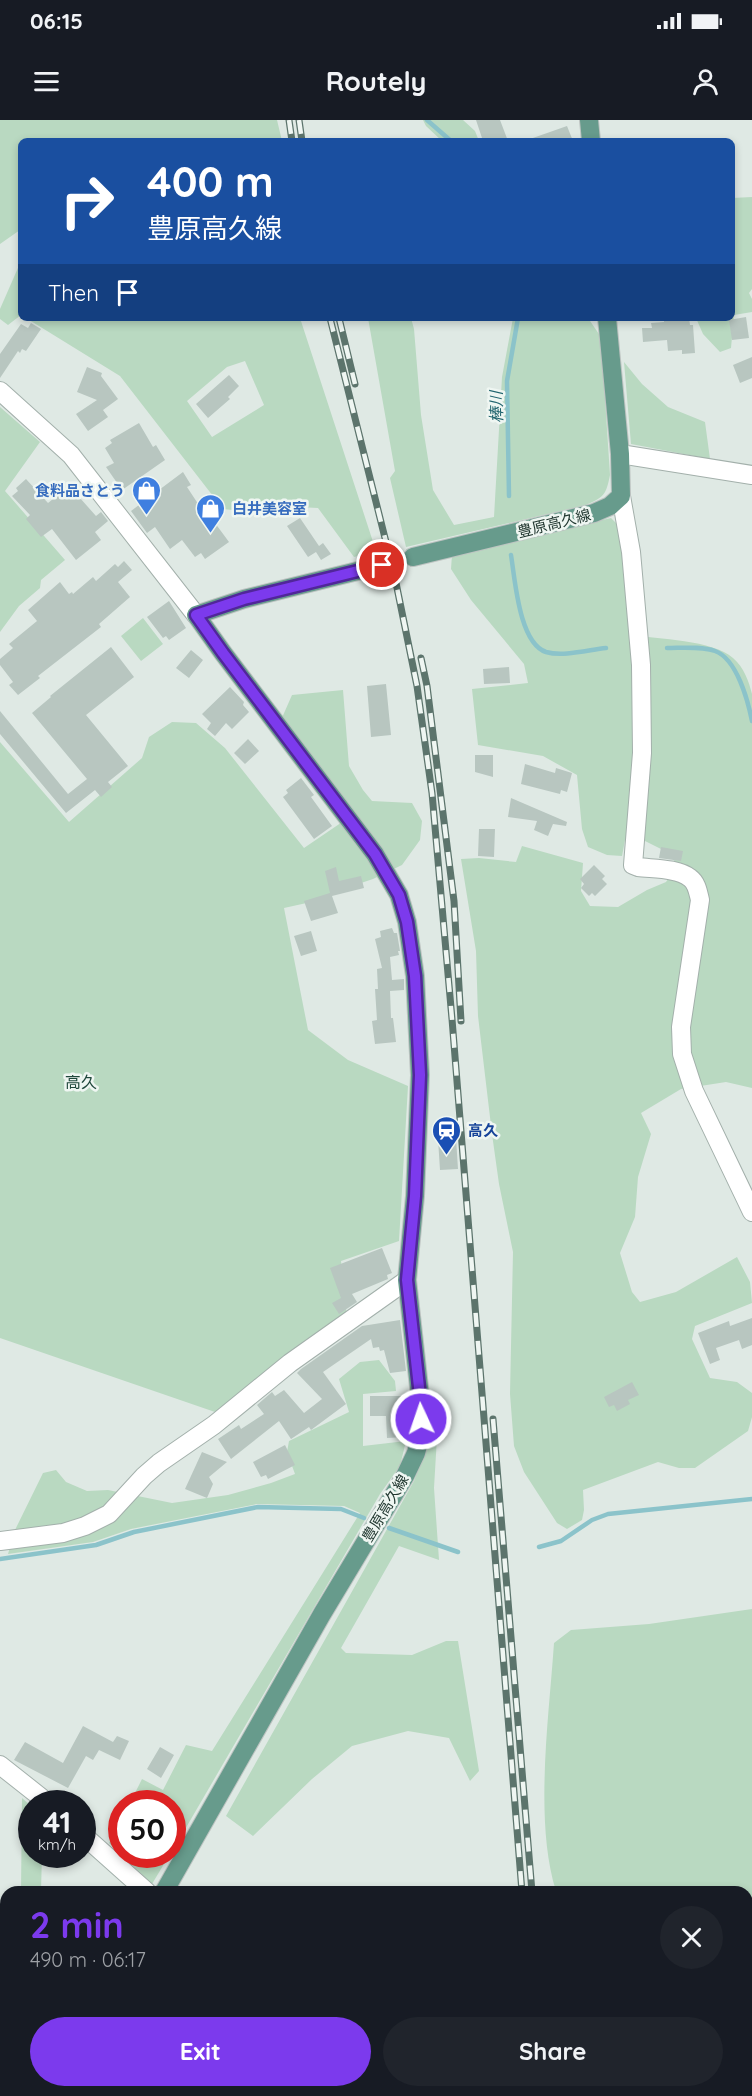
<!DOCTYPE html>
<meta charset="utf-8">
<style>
:root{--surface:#171b24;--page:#20242c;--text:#f1f3f6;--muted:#9ea1a6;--accent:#7c3aed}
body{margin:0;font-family:Quicksand,"Noto Sans JP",sans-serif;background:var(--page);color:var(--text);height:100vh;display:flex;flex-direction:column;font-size:22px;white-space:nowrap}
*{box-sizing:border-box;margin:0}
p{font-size:20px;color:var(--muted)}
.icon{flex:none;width:33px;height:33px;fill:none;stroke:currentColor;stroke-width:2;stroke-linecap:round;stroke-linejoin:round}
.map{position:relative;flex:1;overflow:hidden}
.drawer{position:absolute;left:0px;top:1766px;width:753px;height:212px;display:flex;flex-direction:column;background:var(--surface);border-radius:18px 18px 0 0;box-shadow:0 3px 9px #0003}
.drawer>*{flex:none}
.guide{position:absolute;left:18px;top:18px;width:717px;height:183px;border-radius:9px;box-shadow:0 3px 9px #0003;background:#1a4fa0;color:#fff;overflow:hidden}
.speed{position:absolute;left:18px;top:1670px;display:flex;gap:12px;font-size:30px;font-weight:700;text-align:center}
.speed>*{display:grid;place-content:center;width:78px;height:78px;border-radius:50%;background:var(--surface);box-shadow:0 3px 9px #0003;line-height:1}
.speed small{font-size:15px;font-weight:400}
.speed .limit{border:9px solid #d22;background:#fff;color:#111}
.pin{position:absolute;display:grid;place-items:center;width:51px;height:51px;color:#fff;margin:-26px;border:3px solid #fff;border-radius:50%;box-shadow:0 2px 6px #0007}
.me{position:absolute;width:66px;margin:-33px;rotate:357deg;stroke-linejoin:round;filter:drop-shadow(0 0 4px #0008)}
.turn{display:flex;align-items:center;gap:21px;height:126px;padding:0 30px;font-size:27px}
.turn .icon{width:78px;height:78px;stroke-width:2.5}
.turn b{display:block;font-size:42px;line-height:51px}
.then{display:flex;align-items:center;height:57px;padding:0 30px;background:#0003;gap:12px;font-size:22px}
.round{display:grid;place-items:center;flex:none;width:63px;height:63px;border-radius:32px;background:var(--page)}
.overview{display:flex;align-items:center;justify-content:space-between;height:102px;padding:0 30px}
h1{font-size:36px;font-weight:700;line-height:45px;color:var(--accent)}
.cta{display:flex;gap:12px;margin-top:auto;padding:12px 30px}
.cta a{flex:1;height:69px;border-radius:36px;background:var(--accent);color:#fff;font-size:24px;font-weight:700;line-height:69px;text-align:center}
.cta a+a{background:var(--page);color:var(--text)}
.status{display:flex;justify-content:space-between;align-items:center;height:42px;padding:0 30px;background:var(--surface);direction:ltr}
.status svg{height:16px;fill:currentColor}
header{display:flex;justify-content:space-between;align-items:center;height:78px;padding:0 30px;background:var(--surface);font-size:27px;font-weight:700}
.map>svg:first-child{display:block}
</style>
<div class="status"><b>06:15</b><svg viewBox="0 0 49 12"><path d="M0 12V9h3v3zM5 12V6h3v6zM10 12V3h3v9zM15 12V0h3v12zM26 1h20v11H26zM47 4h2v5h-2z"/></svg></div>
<header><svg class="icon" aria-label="menu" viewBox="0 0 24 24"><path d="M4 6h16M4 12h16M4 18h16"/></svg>Routely<svg class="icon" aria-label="person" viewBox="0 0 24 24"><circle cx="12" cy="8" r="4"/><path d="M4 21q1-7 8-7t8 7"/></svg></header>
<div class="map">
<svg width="752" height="1976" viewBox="0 0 752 1976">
<rect width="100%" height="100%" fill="#dfe9e4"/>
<path fill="#b9d9c1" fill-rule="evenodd" d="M 0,0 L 277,0 L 282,21 L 21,21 L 20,110 L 0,124 Z
M 423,0 L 463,0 L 475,11 L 479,21 L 442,21 L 426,6 Z
M 752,77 L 752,169 L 749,173 L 752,179 L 752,192 L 734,195 L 731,228 L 720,232 L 703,214 L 696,198 L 732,198 L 732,78 Z
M 21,141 L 21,195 L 8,205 L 0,199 L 0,189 Z
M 26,198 L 300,198 L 376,431 L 354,437 L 318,388 L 298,387 L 281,395 L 223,389 L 120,256 ZM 245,241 L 264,285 L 212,317 L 187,281 L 227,247 Z
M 368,198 L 411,198 L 414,209 L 421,295 L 433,370 L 454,405 L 494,397 L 502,257 L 513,198 L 588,198 L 601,217 L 610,355 C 606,375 604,377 586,385 L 406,427 L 390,358 L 395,351 Z
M 624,242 L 642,264 L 668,287 L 705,302 L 710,339 L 631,324 Z
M 0,287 L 40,322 L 5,371 L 65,440 L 41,460 L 40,468 L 19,486 L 0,512 Z
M 611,398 L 621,408 L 630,515 C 658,519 713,520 733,538 C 744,547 749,562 752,574 L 752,968 L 726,962 L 681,969 L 641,993 L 651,1014 L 638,1057 L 635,1097 L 620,1133 L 632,1172 L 640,1182 L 676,1172 L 737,1137 L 750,1162 L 752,1183 L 695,1206 L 692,1219 L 710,1258 L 737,1262 L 752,1273 L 752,1297 L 748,1311 L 695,1348 L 679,1348 L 658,1342 L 583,1370 L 584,1390 L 582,1400 L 567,1409 L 557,1403 L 524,1352 L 514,1326 L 510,1274 L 513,1132 L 499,1064 L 492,1014 L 478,896 L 476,831 L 461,739 L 479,738 L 516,742 L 522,726 L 583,743 L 581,771 L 590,786 L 618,787 L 647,770 L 666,762 L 678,744 L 661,729 L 639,718 L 625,720 L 622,736 L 607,735 L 588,727 L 582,709 L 577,655 L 543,636 L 478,625 L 472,569 L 528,563 L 524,544 L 471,480 L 451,449 L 452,435 Z
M 143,498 L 163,524 L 141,541 L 121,516 Z
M 343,570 L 349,646 L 363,670 L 372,681 L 412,683 L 422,701 L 420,720 L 402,745 L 373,759 L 337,771 L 320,780 L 284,788 L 308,910 L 348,940 L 408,966 L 399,1121 L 341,1141 L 347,1198 L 215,1292 L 0,1218 L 0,622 L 69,702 L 142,638 L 149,617 L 172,602 L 196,603 L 225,628 L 304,728 L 351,696 L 281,600 L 292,575 Z
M 379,1240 L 395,1261 L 396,1271 L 363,1274 L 363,1326 L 406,1321 L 400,1346 L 380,1374 L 173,1730 L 172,1683 L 130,1683 L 142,1659 L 163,1670 L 186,1625 L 212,1631 L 360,1393 L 344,1386 L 257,1384 L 131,1409 L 93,1422 L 8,1434 L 15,1410 L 43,1353 L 56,1350 L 66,1362 L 87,1371 L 108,1370 L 172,1383 L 228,1375 L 271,1363 L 295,1354 L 287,1332 L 289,1321 L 349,1292 L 339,1259 L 360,1242 Z
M 430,1316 L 437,1317 L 434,1368 L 439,1440 L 399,1426 L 341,1528 L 346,1533 L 412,1535 L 446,1521 L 458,1521 L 479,1651 L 470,1661 L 449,1618 L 408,1611 L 352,1626 L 312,1659 L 253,1716 L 226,1696 L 414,1361 Z
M 752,1489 L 752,1976 L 564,1976 L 565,1971 L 747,1971 L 747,1772 L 556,1771 C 534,1701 549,1598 554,1523 L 571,1510 L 649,1504 Z
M 22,1678 L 31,1686 L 32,1734 L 42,1734 L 41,1771 L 21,1771 Z
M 121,1699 L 122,1734 L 170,1734 L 152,1764 L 109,1723 Z"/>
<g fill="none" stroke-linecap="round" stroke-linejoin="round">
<path stroke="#8bc3ca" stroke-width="4.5" d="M 427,0 L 451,21
M 509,376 L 507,261 L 518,198
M 511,435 C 515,459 519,523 546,532 C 563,537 588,530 606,528
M 667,528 C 682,528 701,526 715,531 C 737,539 748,581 752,601
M 389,1408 L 458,1432
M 539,1427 L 561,1421 L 592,1400 L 608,1394 L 752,1379
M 0,1439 L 96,1425 L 134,1412 L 258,1387 L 341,1389 L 364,1398"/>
</g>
<path fill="#b8c6c0" d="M 476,0 L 500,0 L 508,21 L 483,21 Z
M 567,6 L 573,21 L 530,21 L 530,19 Z
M 746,197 L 749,218 L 732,220 L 729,200 Z
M 689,198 L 690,205 L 693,205 L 695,233 L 682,234 L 682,230 L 668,231 L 667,220 L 643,222 L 642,208 L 652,208 L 651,203 L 664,202 L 664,199 Z
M 31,203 L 41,209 L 26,231 L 22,229 L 20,233 L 18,231 L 0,258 L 0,234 L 21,204 L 28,208 Z
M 752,237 L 752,258 L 740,263 L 733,245 Z
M 87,247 L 102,253 L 101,256 L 118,279 L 103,290 L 108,297 L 88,311 L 76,294 L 97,280 L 77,272 Z
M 229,255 L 239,266 L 228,277 L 230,279 L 208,298 L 196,284 Z
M 139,303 L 153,327 L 156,325 L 165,340 L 122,370 L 106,347 L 114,343 L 105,328 L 112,323 L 110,320 Z
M 183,352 L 191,365 L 187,367 L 212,405 L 215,403 L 229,422 L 205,439 L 201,433 L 195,437 L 182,420 L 170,429 L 155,407 L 147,413 L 131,391 Z
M 26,359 L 48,383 L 73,363 L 83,376 L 80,378 L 96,396 L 101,392 L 108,401 L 95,412 L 101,420 L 76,440 L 52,409 L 41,417 L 26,399 L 30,395 L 12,376 L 18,371 L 16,368 Z
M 300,398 L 319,426 L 323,423 L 331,434 L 321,440 L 316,432 L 308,437 L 287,406 Z
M 124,441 L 132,450 L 118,462 L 130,477 L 99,504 L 101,507 L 38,556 L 40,558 L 18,575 L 9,565 L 13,562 L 0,545 L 0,539 L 13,528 L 9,524 L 37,501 L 28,490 L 60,462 L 69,474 L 72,472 L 73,474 L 93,457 L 96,461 L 115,444 L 118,447 Z
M 169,481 L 186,508 L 169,520 L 166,516 L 163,518 L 147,497 Z
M 111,527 L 134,557 L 86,595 L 128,646 L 108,662 L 112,667 L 101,677 L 95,670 L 66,693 L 0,614 L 0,591 L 68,674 L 87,659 L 32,593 L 51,577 L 50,576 Z
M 191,530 L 203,540 L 189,558 L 176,548 Z
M 509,547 L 510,563 L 484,564 L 483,549 Z
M 386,564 L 391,615 L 371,617 L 367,566 Z
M 230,567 L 244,582 L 243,585 L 249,592 L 232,609 L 226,603 L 215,616 L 207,609 L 211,603 L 202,594 Z
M 248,619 L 259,631 L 245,644 L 234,633 Z
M 475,635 L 493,635 L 493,657 L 475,652 Z
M 525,644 L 555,653 L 556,648 L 572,653 L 567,672 L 561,670 L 560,674 L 521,664 Z
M 301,658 L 314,675 L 311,677 L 332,706 L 314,719 L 283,677 L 288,673 L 286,670 Z
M 511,678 L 567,702 L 566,706 L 553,704 L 548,716 L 534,710 L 537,701 L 508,697 Z
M 479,709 L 495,709 L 494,737 L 478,736 Z
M 661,727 L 683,731 L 681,741 L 659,738 Z
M 594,745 L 605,756 L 602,759 L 607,764 L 595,776 L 592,773 L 589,776 L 581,768 L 584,764 L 580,759 Z
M 336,747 L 339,761 L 361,756 L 364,768 L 332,776 L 338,793 L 311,801 L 304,781 L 330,773 L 325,751 Z
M 392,808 L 394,813 L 397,813 L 400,831 L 398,831 L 399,835 L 390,837 L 392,860 L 404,859 L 404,870 L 390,871 L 391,898 L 393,898 L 396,922 L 375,924 L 372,901 L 377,900 L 375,869 L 378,869 L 377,849 L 382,848 L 375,819 L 381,817 L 380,811 Z
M 311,811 L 317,831 L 301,836 L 294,816 Z
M 456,1018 L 458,1049 L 440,1050 L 438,1019 Z
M 382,1128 L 392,1153 L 387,1155 L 388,1159 L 352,1174 L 357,1182 L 339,1194 L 332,1183 L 341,1178 L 330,1148 Z
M 752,1198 L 752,1225 L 742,1229 L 739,1220 L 716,1228 L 720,1240 L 710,1244 L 698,1213 L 729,1201 L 730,1206 Z
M 400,1200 L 406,1251 L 390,1253 L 384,1230 L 380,1231 L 379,1227 L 373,1228 L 371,1219 L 323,1252 L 346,1284 L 311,1310 L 309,1307 L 291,1319 L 279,1301 L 231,1339 L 218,1319 L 239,1305 L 241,1309 L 264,1294 L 257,1285 L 272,1272 L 275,1276 L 284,1270 L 304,1293 L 322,1279 L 297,1253 L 301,1249 L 362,1206 Z
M 632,1262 L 639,1275 L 628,1280 L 630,1284 L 617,1291 L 614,1285 L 609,1287 L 604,1277 Z
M 370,1276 L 409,1276 L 409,1312 L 405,1313 L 405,1317 L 387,1318 L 386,1296 L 370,1296 Z
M 285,1325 L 295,1345 L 268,1359 L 266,1355 L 261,1357 L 253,1342 Z
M 202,1332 L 227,1342 L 209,1357 L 213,1364 L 207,1378 L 185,1369 Z
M 83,1606 L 113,1622 L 117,1616 L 129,1621 L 120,1640 L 99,1630 L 93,1640 L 86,1636 L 68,1668 L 14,1640 L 25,1622 L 63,1643 Z
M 160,1627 L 174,1635 L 161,1658 L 147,1649 Z"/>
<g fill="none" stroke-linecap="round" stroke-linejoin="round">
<path stroke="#b9c6c0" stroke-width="18" stroke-dasharray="18 9" stroke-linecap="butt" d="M 382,445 L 413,437"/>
<defs>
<path id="minor" d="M 0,271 L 71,335 L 196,495
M 620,334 L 752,355
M 621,376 L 631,432 L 641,545 L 642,633 L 633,745 L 638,747 C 653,749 678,748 690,758 C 697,763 698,772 700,780 L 681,907 L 682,934 L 694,971 L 752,1092
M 0,1421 L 63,1413 L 85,1406 L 109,1394 L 144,1356 L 159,1343 L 214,1305 L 290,1243 L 407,1160
M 0,1645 L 48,1683
M 82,1714 L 147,1772
M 398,1971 L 402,1976"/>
<path id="major" d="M 589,0 L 591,21
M 413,437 L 594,393 L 610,386 L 621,376 L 620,334 L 607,198
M 164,1772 L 322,1494 L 405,1356 L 416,1333 L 421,1314 L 421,1285 L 407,1160 L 415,1076 L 420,955 L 415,856 L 407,802 L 399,775 L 375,734 L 223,533 L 196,495 L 244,479 L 382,445
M 44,1976 L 47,1971"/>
</defs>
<use href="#minor" stroke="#a3b0ab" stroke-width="20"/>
<use href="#major" stroke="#bdc3c1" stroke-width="20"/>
<use href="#minor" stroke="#fff" stroke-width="18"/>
<use href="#major" stroke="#679b8c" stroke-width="18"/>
<defs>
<path id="rail" d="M 289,0 L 292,21
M 299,0 L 302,21
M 330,198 L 395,458 L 417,566 L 432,673 L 452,899 L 522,1772
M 339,198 L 355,264
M 421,538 L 427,566 L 454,781 L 461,901
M 493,1299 L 532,1772
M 533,1971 L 533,1976
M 543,1971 L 543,1976"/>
</defs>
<use href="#rail" stroke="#5c746c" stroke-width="7"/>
<use href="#rail" stroke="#eff6f2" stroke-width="4.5" stroke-dasharray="14" stroke-linecap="butt"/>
</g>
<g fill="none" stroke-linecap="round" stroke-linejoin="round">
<defs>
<path id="route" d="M 382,445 L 244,479 L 196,495 L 223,533 L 375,734 L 399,775 L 407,802 L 415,856 L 420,955 L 415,1076 L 407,1160 L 421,1285 L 421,1299"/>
</defs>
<use href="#route" stroke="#51269a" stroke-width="15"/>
<use href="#route" stroke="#7c3aed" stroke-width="10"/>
</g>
<defs>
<symbol id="shop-pin" viewBox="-11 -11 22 30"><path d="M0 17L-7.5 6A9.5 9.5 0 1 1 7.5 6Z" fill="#3f7fe0" stroke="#eff6f2"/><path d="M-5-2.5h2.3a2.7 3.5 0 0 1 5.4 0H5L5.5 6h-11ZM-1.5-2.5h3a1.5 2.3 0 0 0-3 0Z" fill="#fff"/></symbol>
<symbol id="station-pin" viewBox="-11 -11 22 30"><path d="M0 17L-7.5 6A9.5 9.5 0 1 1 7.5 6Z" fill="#1a4fb4" stroke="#eff6f2"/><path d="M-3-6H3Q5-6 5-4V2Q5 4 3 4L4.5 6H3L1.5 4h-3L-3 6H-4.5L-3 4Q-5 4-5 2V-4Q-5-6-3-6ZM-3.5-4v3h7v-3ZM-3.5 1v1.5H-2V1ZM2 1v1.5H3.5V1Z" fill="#fff"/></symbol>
</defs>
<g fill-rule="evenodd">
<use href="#shop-pin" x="130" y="354" width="33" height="45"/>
<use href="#shop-pin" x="194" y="372" width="33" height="45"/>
<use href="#station-pin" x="430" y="994" width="33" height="45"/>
</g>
<g text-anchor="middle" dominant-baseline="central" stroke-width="5" stroke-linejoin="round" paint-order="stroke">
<g font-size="15" font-weight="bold" fill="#366cbe" stroke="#eff6f2" text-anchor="end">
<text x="125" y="370">食料品さとう</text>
<text x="232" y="388" text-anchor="start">白井美容室</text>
</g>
<g font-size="15" fill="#223831" stroke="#eff6f2">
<text transform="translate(554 403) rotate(-14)">豊原高久線</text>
<text transform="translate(385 1388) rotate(-59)">豊原高久線</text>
</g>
<g font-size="15" font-weight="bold" fill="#164399" stroke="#eff6f2" text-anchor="start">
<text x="468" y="1010">高久</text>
</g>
<g font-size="16" font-style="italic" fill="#21646e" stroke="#eff6f2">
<text transform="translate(496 287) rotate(-91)">棒川</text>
</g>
<g font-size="16" fill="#20483c" stroke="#eff6f2">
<text x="81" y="962">高久</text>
</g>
</g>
</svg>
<div class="speed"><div>41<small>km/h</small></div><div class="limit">50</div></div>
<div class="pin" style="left:382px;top:445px;background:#d93025"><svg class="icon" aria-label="arrive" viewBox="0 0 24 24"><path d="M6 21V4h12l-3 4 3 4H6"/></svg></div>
<svg class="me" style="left:421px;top:1299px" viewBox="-20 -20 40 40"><circle r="17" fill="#7c3aed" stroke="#fff" stroke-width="3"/><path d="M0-11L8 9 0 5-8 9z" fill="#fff"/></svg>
<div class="guide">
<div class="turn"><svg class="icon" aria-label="right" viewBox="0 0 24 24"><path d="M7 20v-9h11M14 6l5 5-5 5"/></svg><div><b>400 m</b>豊原高久線</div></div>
<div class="then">Then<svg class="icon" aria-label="arrive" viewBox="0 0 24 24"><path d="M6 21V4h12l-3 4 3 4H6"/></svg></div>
</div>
<section class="drawer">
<div class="overview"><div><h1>2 min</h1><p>490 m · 06:17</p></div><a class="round"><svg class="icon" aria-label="close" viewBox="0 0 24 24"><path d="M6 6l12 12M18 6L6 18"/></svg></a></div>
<div class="cta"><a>Exit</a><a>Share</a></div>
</section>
</div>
